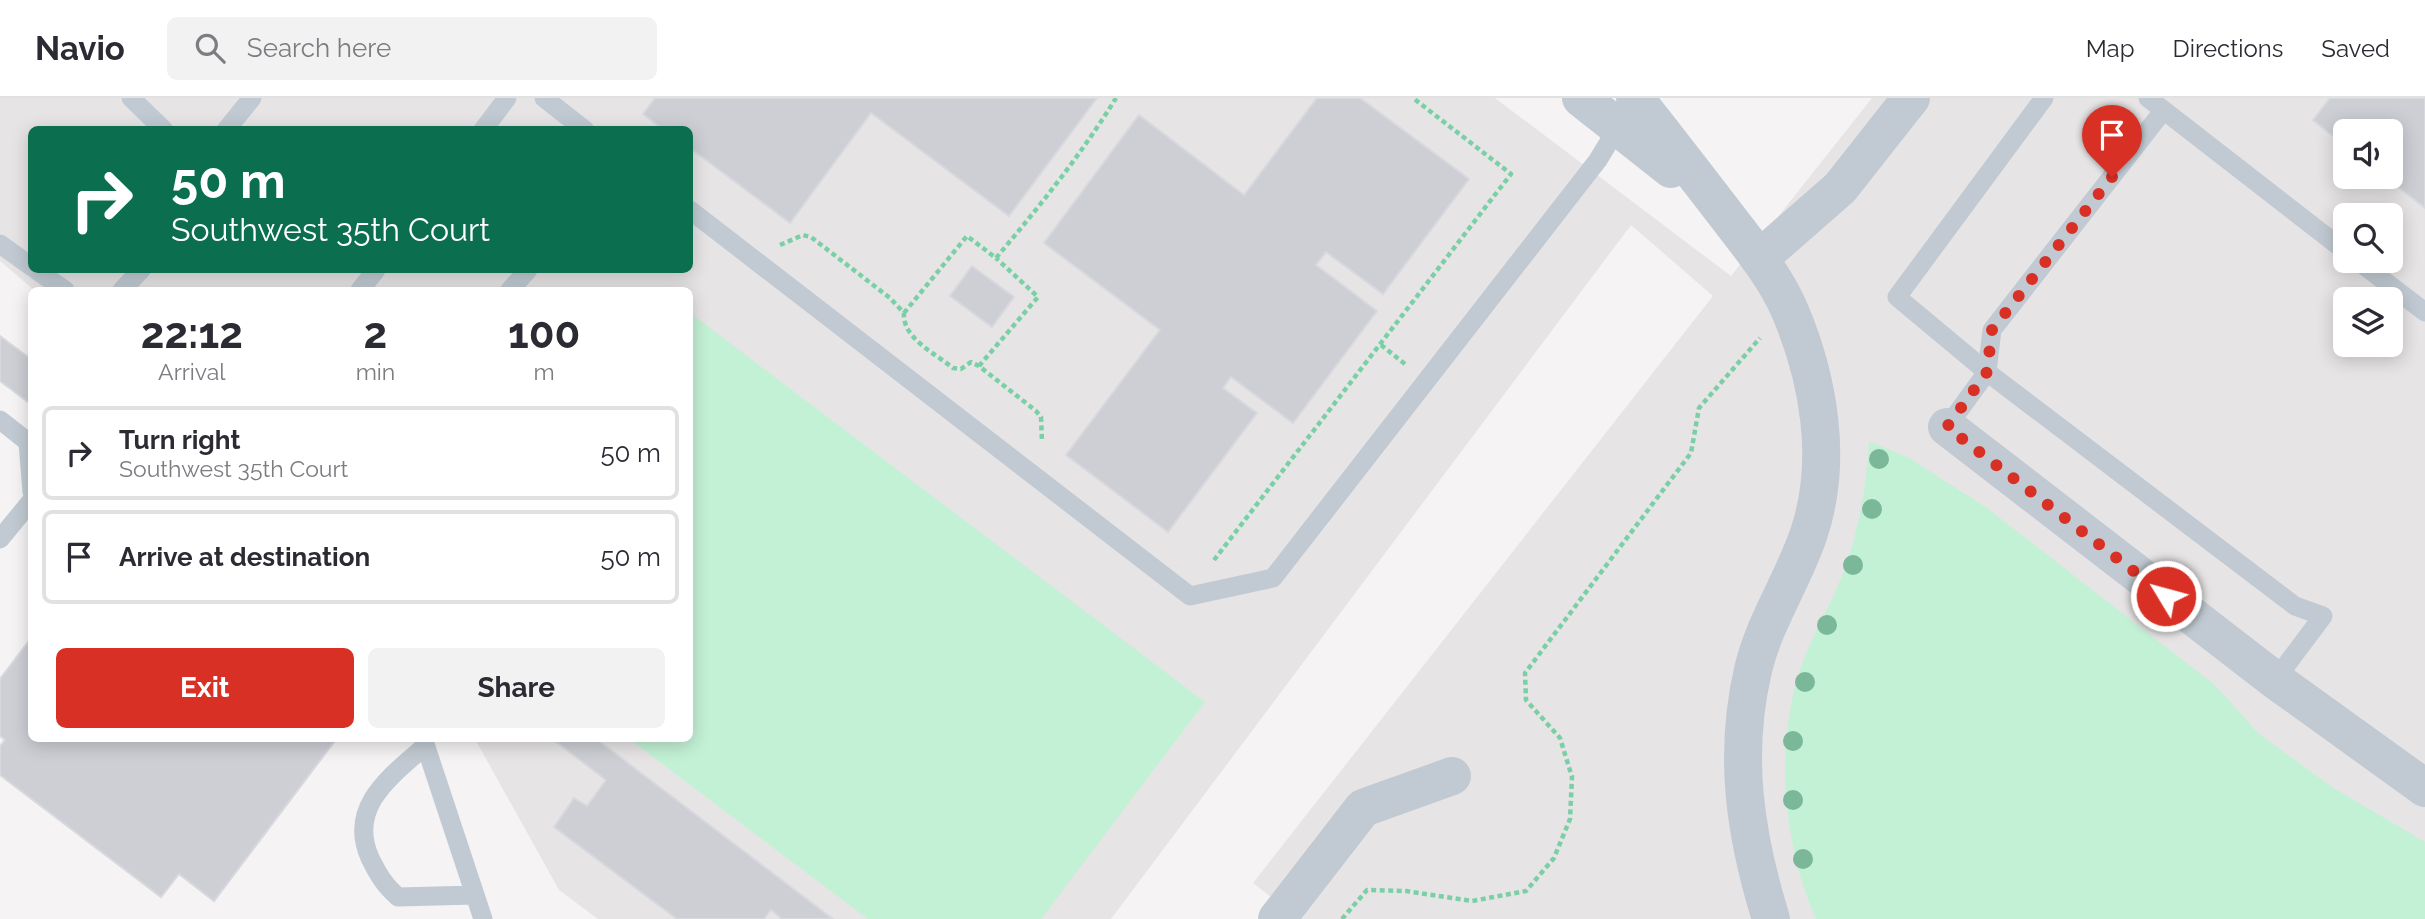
<!DOCTYPE html>
<style>
:root{--surface:#fff;--page:#f2f2f3;--text:#2b2b33;--muted:#7c7c81;--line:#e1e1e2;--accent:#d93025}
body{margin:0;font-family:Raleway,sans-serif;background:var(--page);color:var(--text);height:100vh;display:flex;flex-direction:column;font-size:26px;white-space:nowrap}
*{box-sizing:border-box;margin:0}
p{font-size:23px;color:var(--muted)}
.icon{flex:none;width:38px;height:38px;fill:none;stroke:currentColor;stroke-width:2;stroke-linecap:round;stroke-linejoin:round}
.map{position:relative;flex:1;overflow:hidden}
.details{position:absolute;left:28px;top:189px;width:665px;height:455px;display:flex;flex-direction:column;background:var(--surface);border-radius:10px;box-shadow:0 4px 18px #0003}
.details>*{flex:none}
.top-card{position:absolute;left:28px;top:28px;width:665px;height:147px;border-radius:10px;box-shadow:0 4px 18px #0003;background:#0b6e4f;color:#fff;overflow:hidden}
.fabs{position:absolute;left:2333px;top:21px;display:grid;gap:14px}
.fabs a{display:grid;place-items:center;width:70px;height:70px;border-radius:10px;background:var(--surface);box-shadow:0 4px 18px #0003;font-size:35px}
.pin{position:absolute;display:grid;place-items:center;width:60px;height:60px;color:#fff;margin:-72px -30px;border-radius:50% 50% 50% 0;rotate:-45deg;box-shadow:0 0 7px #0007}
.pin .icon{rotate:45deg}
.me{position:absolute;width:77px;margin:-38px;rotate:307deg;stroke-linejoin:round;filter:drop-shadow(0 0 5px #0008)}
.turn{display:flex;align-items:center;gap:24px;height:147px;padding:0 28px;font-size:32px}
.turn .icon{width:91px;height:91px;stroke-width:2.5}
.turn b{display:block;font-size:49px;line-height:60px}
.eta{display:flex;justify-content:space-evenly;align-items:center;height:119px;text-align:center}
.eta b{font-size:42px;font-weight:700;line-height:49px}
.primary-button{display:flex;gap:14px;margin-top:auto;padding:14px 28px}
.primary-button a{flex:1;height:80px;border-radius:10px;background:var(--accent);color:#fff;font-size:28px;font-weight:700;line-height:80px;text-align:center}
.primary-button a+a{background:var(--page);color:var(--text)}
ul{padding:0;list-style:none}
li{display:flex;align-items:center;gap:21px;height:94px;margin:0 14px 10px;padding:0 14px;border:4px solid var(--line);border-radius:10px}
li div{flex:1}
li b{display:block;font-size:26px}
li em{font-style:normal}
header{display:flex;align-items:center;gap:42px;box-sizing:border-box;height:98px;padding:0 35px;background:var(--surface);border-bottom:2px solid var(--line)}
header strong{font-size:33px}
nav{display:flex;gap:38px;margin-inline-start:auto;font-size:24px}
.search{width:490px;height:63px;background:var(--page);display:flex;align-items:center;gap:18px;box-sizing:border-box;padding:0 24px;border-radius:10px;color:var(--muted);font-size:26px}
.map>svg:first-child{display:block}
</style>
<header>
<strong>Navio</strong>
<div class="search"><svg class="icon" aria-label="search" viewBox="0 0 24 24"><circle cx="10" cy="10" r="6"/><path d="M15 15l6 6"/></svg>Search here</div>
<nav><a>Map</a><a>Directions</a><a>Saved</a></nav>
</header>
<div class="map">
<svg width="2425" height="821" viewBox="0 0 2425 821">
<rect width="100%" height="100%" fill="#f5f3f3"/>
<path fill="#e6e4e5" fill-rule="evenodd" d="M 0,0 L 1495,0 L 1731,178 L 1872,0 L 2425,0 L 2425,821 L 1299,821 L 1253,785 L 1713,198 L 1631,127 L 1111,821 L 598,821 L 559,792 L 475,641 L 690,640 L 690,192 L 34,192 L 0,163 ZM 32,32 L 690,32 L 690,172 L 32,172 ZM 2345,33 L 2390,33 L 2390,79 L 2345,79 ZM 2345,117 L 2390,117 L 2390,163 L 2345,163 ZM 2345,201 L 2390,201 L 2390,247 L 2345,247 Z"/>
<path fill="#c3f1d5" d="M 690,215 L 1205,604 L 1041,821 L 868,821 L 629,641 L 690,640 Z
M 1869,343 L 1909,360 L 1987,410 L 2216,588 L 2258,635 L 2332,689 L 2425,744 L 2425,821 L 1816,821 C 1784,748 1776,658 1797,581 C 1808,543 1830,510 1844,473 C 1859,431 1867,387 1869,343 Z"/>
<path fill="#cdcfd5" stroke="#d7d9de" stroke-width="2" d="M 655,0 L 1097,0 L 1009,118 L 871,15 L 790,125 L 690,50 L 690,32 L 664,32 L 643,16 Z
M 1317,0 L 1360,0 L 1469,81 L 1383,196 L 1326,154 L 1316,167 L 1377,213 L 1293,325 L 1231,279 L 1223,290 L 1257,315 L 1168,434 L 1066,357 L 1160,232 L 1044,145 L 1139,17 L 1244,97 Z
M 2330,0 L 2425,0 L 2425,110 L 2385,79 L 2390,79 L 2390,33 L 2345,33 L 2345,48 L 2313,22 Z
M 972,168 L 1014,199 L 992,229 L 950,198 Z
M 0,238 L 32,262 L 32,307 L 0,283 Z
M 32,539 L 32,640 L 337,640 L 214,803 L 179,776 L 161,799 L 0,677 L 0,648 L 5,642 L 0,638 L 0,581 Z
M 551,640 L 595,640 L 833,821 L 782,821 L 771,812 L 764,821 L 677,821 L 554,729 L 574,700 L 587,708 L 606,682 Z"/>
<g fill="none" stroke-linecap="round" stroke-linejoin="round">
<path stroke="#7ad0a6" stroke-width="4.5" stroke-dasharray="5 3.5" stroke-linecap="butt" d="M 780,147 L 803,137 L 811,139 L 890,200 L 904,215 C 902,240 936,256 953,270 L 961,271 L 971,264 L 979,268 L 1036,313 L 1041,319 L 1042,344
M 904,215 L 967,138 L 996,160 C 1039,109 1081,57 1116,0
M 1381,247 L 1405,266
M 979,268 L 1038,199 L 996,160
M 1214,462 L 1511,76 L 1413,0
M 1342,821 L 1367,792 L 1406,793 L 1472,803 L 1526,793 L 1554,760 L 1570,721 L 1572,679 L 1560,640 L 1526,602 L 1525,575 L 1691,355 L 1699,310 L 1760,240"/>
<path stroke="#c1cad2" stroke-width="19" d="M 131,0 L 164,32
M 544,0 L 585,32
M 2044,0 L 1897,199 L 1987,274 L 2295,508 L 2323,518 L 2275,582
M 2148,0 L 2345,153
M 226,32 L 252,0
M 483,32 L 507,0
M 690,112 L 1190,498 L 1273,480 L 1598,62 L 1621,24
M 0,146 L 32,169
M 2358,163 L 2425,214
M 36,172 L 65,192
M 122,192 L 141,172
M 360,192 L 376,172
M 510,192 L 528,172
M 0,322 L 28,344 L 32,394
M 1947,329 L 1987,274 L 1992,232 L 2163,13
M 0,441 L 32,402
M 423,640 L 483,821
M 425,648 C 391,678 347,709 370,760 C 378,776 384,787 398,799 L 475,797"/>
<path stroke="#c1cad2" stroke-width="38" d="M 1581,0 L 1671,71
M 1635,0 C 1666,39 1696,78 1726,117 C 1749,147 1775,178 1790,213 C 1819,282 1833,363 1809,435 C 1794,481 1764,524 1753,572 C 1733,658 1745,737 1771,821
M 1760,160 L 1840,90 L 1911,0
M 1947,329 L 2275,582 L 2425,690
M 1277,821 L 1363,710 L 1452,678"/>
</g>
<g fill="#7bb799">
<circle cx="1879" cy="361" r="10"/>
<circle cx="1872" cy="411" r="10"/>
<circle cx="1853" cy="467" r="10"/>
<circle cx="1827" cy="527" r="10"/>
<circle cx="1805" cy="584" r="10"/>
<circle cx="1793" cy="643" r="10"/>
<circle cx="1793" cy="702" r="10"/>
<circle cx="1803" cy="761" r="10"/>
</g>
<g fill="none" stroke-linecap="round" stroke-linejoin="round">
<path stroke="#d93025" stroke-width="12" stroke-dasharray="0 21.6" d="M 2112,79 L 1992,232 L 1987,274 L 1947,329 L 2166,498"/>
</g>
</svg>
<div class="fabs">
<a><svg class="icon" aria-label="sound" viewBox="0 0 24 24"><path d="M4 9h4l5-4v14l-5-4H4zM17 9q2 3 0 6"/></svg></a>
<a><svg class="icon" aria-label="search" viewBox="0 0 24 24"><circle cx="10" cy="10" r="6"/><path d="M15 15l6 6"/></svg></a>
<a><svg class="icon" aria-label="layers" viewBox="0 0 24 24"><path d="M12 4l9 5-9 5-9-5zM3 14l9 5 9-5"/></svg></a>
</div>
<div class="pin" style="left:2112px;top:79px;background:#d93025"><svg class="icon" aria-label="arrive" viewBox="0 0 24 24"><path d="M6 21V4h12l-3 4 3 4H6"/></svg></div>
<svg class="me" style="left:2166px;top:498px" viewBox="-20 -20 40 40"><circle r="17" fill="#d93025" stroke="#fff" stroke-width="3"/><path d="M0-11L8 9 0 5-8 9z" fill="#fff"/></svg>
<div class="top-card">
<div class="turn"><svg class="icon" aria-label="right" viewBox="0 0 24 24"><path d="M7 20v-9h11M14 6l5 5-5 5"/></svg><div><b>50 m</b>Southwest 35th Court</div></div>
</div>
<section class="details">
<div class="eta">
<div><b>22:12</b><p>Arrival</p></div>
<div><b>2</b><p>min</p></div>
<div><b>100</b><p>m</p></div>
</div>
<ul>
<li><svg class="icon" aria-label="right" viewBox="0 0 24 24"><path d="M7 20v-9h11M14 6l5 5-5 5"/></svg><div><b>Turn right</b><p>Southwest 35th Court</p></div><em>50 m</em></li>
<li><svg class="icon" aria-label="arrive" viewBox="0 0 24 24"><path d="M6 21V4h12l-3 4 3 4H6"/></svg><div><b>Arrive at destination</b></div><em>50 m</em></li>
</ul>
<div class="primary-button"><a>Exit</a><a>Share</a></div>
</section>
</div>
